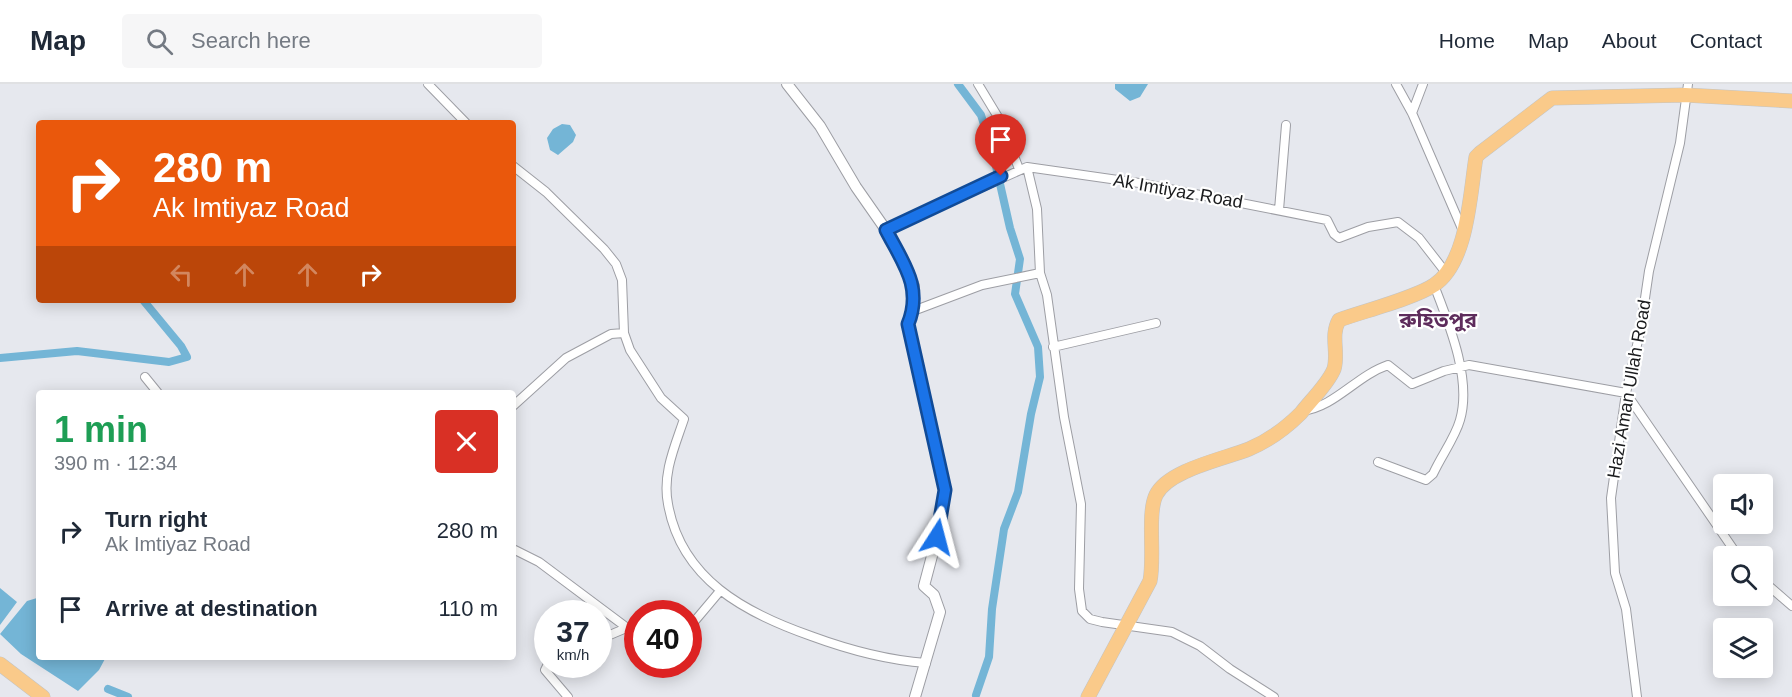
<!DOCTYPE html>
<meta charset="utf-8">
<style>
:root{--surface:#fff;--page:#f6f6f7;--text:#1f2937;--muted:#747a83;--line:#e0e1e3}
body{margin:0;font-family:Arial,"Noto Sans Bengali",sans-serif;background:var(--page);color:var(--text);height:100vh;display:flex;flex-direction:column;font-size:22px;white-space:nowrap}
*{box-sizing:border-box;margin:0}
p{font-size:20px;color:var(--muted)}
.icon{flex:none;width:33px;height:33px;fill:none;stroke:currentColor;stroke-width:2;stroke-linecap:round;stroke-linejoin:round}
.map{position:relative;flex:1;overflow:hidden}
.drawer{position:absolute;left:36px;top:306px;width:480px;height:270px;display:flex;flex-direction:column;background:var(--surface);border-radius:6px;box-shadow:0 3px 15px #0003}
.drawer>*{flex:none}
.banner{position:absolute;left:36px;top:36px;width:480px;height:183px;border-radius:6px;box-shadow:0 3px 15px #0003;background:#ea580c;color:#fff;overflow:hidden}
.tools{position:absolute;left:1713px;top:390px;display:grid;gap:12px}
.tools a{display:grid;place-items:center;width:60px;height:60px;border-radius:6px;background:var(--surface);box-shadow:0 3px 15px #0003;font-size:30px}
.speed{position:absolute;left:534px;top:516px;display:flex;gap:12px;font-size:30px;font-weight:700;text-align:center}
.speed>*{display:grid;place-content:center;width:78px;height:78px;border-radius:50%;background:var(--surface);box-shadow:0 3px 15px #0003;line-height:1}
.speed small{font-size:15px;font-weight:400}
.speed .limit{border:9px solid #d22;background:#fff;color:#111}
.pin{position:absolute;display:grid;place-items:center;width:51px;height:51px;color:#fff;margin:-62px -26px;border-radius:50% 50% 50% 0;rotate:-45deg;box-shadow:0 0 6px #0007}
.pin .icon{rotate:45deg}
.me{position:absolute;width:66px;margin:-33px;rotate:9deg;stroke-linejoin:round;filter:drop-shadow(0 0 4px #0008)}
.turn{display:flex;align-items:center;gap:21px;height:126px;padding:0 18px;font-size:27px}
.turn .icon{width:78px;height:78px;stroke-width:2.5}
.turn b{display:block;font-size:42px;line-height:51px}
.lanes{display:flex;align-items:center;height:57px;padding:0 18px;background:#0003;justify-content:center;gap:30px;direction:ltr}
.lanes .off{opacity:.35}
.round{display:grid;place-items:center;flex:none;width:63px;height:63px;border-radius:6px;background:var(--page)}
.head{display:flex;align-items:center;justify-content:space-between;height:102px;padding:0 18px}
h1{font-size:36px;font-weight:700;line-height:45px;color:#1e9e55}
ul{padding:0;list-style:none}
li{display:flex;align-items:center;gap:18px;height:78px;padding:0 18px}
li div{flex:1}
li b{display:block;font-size:22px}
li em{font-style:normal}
header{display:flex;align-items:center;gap:36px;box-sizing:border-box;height:84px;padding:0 30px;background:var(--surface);border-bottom:2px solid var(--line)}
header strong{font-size:28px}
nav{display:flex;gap:33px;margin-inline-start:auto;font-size:21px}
.search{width:420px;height:54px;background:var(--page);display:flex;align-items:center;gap:15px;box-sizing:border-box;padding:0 21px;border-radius:6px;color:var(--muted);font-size:22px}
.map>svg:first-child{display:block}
</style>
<header>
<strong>Map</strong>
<div class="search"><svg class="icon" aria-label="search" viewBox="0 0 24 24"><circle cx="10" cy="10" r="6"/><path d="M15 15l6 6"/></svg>Search here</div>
<nav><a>Home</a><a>Map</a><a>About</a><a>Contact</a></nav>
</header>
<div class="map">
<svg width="1792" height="613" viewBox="0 0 1792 613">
<rect width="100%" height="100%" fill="#e6e8ee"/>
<path fill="#74b5d6" d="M 1115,0 L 1148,0 L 1140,13 L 1130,17 L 1115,5 Z
M 562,40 L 570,41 L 576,51 L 573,58 L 558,71 L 550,66 L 547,54 L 553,45 Z
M 0,504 L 17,518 L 0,541 Z
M 37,514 L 39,516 L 39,573 L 106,573 L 99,586 L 78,607 L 21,570 L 0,550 L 27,517 Z"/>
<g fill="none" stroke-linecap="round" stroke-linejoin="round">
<path stroke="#74b5d6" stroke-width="8" d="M 958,0 L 981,31 L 993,69 L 1010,144 L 1020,175 L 1015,210 L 1038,263 L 1040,293 L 1031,330 L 1018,408 L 1004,445 L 992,525 L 989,573 L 976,611
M 0,274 L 77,267 L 169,278 L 187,273 L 181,262 L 143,216
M 108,605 L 128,613"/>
<defs>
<path id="minor" d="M 428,0 L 466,39
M 978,0 L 1001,38 L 1019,85
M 1396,0 L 1412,29 L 1463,147
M 1412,29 L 1423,0
M 513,82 L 546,108 L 604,165 L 616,180 L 622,196 L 624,249 L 630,266 L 661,314 L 684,335 C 675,362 662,390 668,420 C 681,495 745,529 811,552 C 849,566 885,576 926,579
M 1027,83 L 1037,125 L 1040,189 L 1047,211 L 1064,333 L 1081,420 L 1079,505 L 1082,527 L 1090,535 L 1102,538 L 1172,548 L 1200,562 L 1230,585 L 1274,613
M 1279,126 L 1286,41
M 886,146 L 1027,83 L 1139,99 L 1327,136 L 1334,150 L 1339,154 L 1368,143 L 1398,138 L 1419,154 L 1447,190
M 913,227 L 982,201 L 1040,189
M 1053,263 L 1156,239
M 145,293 L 158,309
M 513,322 L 566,274 L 611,250 L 624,249
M 1302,327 C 1335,323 1356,292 1388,281 L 1412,300 L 1444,287 L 1469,281 L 1626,309 L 1738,472
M 1378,378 L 1426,396 L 1433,390 C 1441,372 1455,354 1460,336 C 1472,295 1449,240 1434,201
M 513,465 L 539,478 L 638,552
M 1762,496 L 1792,522
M 688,545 L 720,507
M 598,556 L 624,545
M 548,580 L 545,586 L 568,613
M 1637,613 L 1626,525 L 1615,489 L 1611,414 L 1626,309 L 1640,248 L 1649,187 L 1680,59 L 1688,0"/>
<path id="tertiary" d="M 787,0 L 820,42 L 856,103 L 886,146 L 914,202 L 913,227 L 908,240 L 945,406 L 937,453 L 924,502 L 934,511 L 940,528 L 915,613"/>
<path id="primary" d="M 0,580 L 43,613
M 1088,613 L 1150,497 C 1155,473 1147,430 1156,411 C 1168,386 1224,375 1249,365 C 1268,357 1286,344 1301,329 C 1311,316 1328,300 1334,285 C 1339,269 1330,252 1339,236 C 1364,227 1415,214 1434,201 C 1468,179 1470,109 1476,73 L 1480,69 L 1552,14 L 1685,11 L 1792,17"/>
</defs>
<use href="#minor" stroke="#9d9ea4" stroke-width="10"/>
<use href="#tertiary" stroke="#9d9ea4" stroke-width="12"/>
<use href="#primary" stroke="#c3c4c4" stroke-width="15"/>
<use href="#minor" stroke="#fff" stroke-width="8"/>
<use href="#tertiary" stroke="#fff" stroke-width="10"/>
<use href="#primary" stroke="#faca8a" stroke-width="14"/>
</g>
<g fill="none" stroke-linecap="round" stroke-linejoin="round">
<defs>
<path id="route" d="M 937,453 L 945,406 L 908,240 C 923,203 903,179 886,146 L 1001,92"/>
</defs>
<use href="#route" stroke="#114b97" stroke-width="15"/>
<use href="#route" stroke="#1a73e8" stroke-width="10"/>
</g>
<g text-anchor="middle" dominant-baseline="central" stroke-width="4.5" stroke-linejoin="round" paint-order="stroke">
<g font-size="18" fill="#1a1b1d" stroke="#fff">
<text transform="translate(1178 107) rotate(10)">Ak Imtiyaz Road</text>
<text transform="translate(1629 305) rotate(-80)">Hazi Aman Ullah Road</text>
</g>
<g font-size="21" font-weight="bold" fill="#5e2c5c" stroke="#fff">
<text x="1438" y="235">রুহিতপুর</text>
</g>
</g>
</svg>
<div class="tools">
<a><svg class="icon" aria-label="sound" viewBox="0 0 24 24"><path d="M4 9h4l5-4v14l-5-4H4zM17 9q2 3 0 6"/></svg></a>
<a><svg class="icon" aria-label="search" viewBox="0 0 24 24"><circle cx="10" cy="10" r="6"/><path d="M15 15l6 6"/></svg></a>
<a><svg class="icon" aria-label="layers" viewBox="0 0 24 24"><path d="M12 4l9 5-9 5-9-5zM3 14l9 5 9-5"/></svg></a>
</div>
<div class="speed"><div>37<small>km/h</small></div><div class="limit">40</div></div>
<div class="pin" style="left:1001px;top:92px;background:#d93025"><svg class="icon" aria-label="arrive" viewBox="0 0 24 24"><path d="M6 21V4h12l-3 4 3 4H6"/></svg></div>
<svg class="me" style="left:937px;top:453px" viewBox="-20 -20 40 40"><path d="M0-17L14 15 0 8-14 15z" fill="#1a73e8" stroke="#fff" stroke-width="4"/></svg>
<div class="banner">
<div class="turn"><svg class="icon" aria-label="right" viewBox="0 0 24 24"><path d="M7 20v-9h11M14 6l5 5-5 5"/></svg><div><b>280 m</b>Ak Imtiyaz Road</div></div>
<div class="lanes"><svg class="icon off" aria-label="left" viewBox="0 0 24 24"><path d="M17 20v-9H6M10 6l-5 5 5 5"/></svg><svg class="icon off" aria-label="ahead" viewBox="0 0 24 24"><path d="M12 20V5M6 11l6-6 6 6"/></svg><svg class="icon off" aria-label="ahead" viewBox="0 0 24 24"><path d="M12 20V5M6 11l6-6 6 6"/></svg><svg class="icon" aria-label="right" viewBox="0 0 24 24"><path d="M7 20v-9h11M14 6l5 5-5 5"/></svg></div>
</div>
<section class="drawer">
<div class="head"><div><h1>1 min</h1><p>390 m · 12:34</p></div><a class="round" style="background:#d93025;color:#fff"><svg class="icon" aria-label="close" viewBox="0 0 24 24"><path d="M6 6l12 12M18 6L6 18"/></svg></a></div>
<ul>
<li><svg class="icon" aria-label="right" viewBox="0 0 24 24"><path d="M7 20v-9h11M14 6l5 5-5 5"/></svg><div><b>Turn right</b><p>Ak Imtiyaz Road</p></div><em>280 m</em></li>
<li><svg class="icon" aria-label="arrive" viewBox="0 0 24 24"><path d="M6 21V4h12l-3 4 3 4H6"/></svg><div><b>Arrive at destination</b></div><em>110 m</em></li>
</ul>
</section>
</div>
